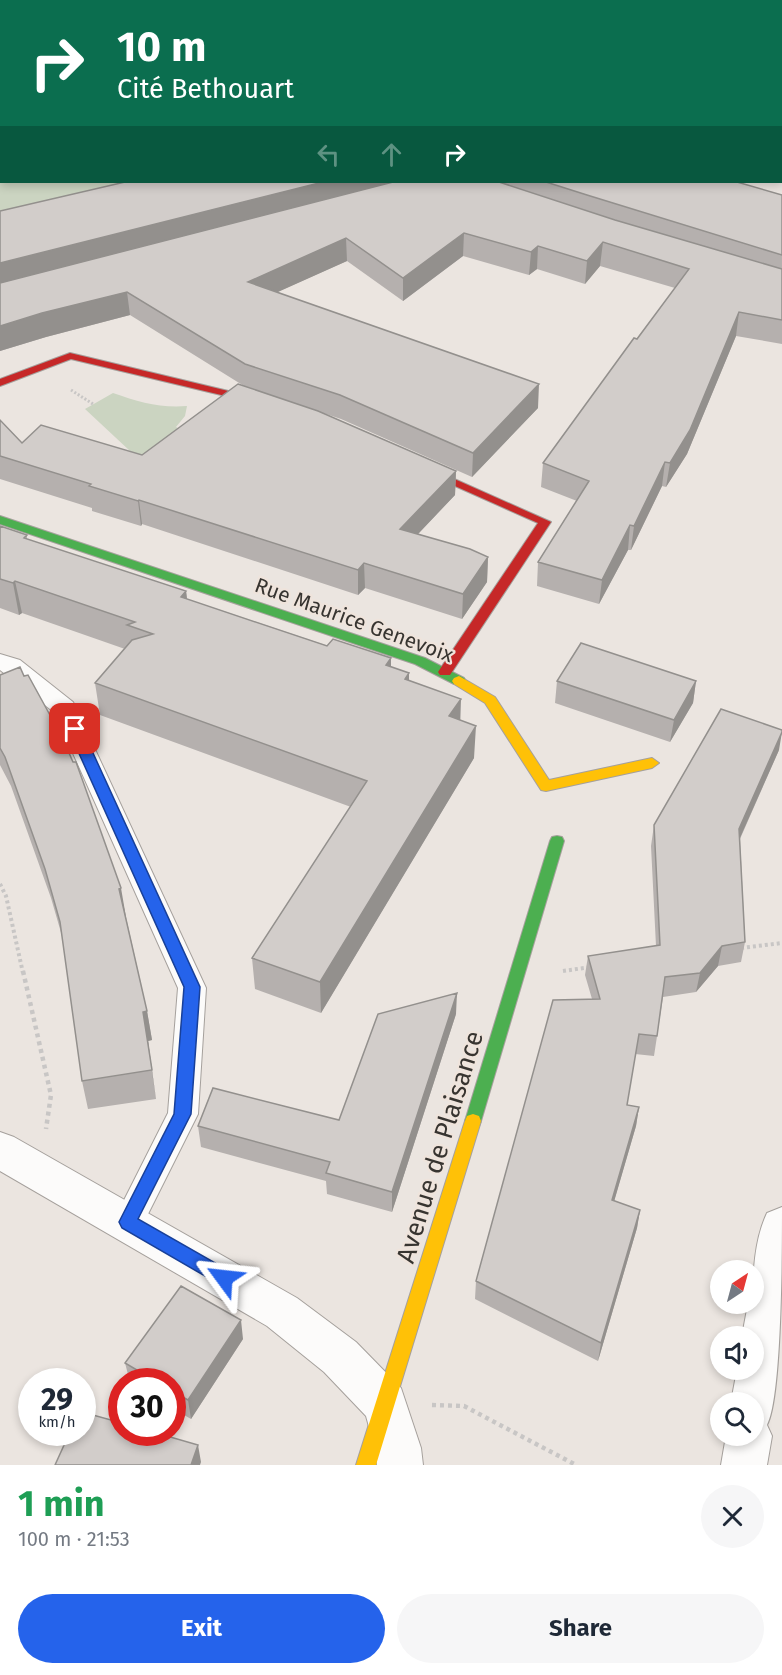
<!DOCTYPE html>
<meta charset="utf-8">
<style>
:root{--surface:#fff;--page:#f6f6f7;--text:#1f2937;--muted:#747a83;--accent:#2563eb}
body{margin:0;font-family:"Fira Sans",sans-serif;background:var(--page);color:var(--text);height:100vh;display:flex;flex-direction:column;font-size:22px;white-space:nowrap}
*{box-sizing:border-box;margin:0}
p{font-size:20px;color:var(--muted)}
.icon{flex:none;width:33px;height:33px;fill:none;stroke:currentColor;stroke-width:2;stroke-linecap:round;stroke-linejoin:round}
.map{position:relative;height:1465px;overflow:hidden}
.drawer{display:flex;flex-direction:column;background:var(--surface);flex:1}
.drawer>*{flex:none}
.guide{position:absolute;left:0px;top:0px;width:783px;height:183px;box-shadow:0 3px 9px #0003;background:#0b6e4f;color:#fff;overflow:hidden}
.needle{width:39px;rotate:36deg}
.fabs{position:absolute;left:710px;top:1260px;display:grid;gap:12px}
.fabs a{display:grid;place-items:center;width:54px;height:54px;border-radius:50%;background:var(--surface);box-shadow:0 3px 9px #0003;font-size:30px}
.speed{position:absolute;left:18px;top:1368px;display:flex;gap:12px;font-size:30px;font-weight:700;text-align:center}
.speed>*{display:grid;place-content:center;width:78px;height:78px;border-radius:50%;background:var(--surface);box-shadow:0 3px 9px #0003;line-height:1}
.speed small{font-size:15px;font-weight:400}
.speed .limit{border:9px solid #d22;background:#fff;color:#111}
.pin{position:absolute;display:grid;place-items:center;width:51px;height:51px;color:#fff;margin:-26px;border-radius:12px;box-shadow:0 3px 9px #0006}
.me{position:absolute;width:66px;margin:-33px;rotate:300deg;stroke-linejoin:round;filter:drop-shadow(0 0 4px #0008)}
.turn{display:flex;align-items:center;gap:21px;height:126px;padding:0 18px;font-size:27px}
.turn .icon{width:78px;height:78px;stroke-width:2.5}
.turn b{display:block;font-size:42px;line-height:51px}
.lanes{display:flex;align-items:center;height:57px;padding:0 18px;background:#0003;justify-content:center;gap:30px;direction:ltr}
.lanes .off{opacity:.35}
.round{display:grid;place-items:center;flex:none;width:63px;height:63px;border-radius:32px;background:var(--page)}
.head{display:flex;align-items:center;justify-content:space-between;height:102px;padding:0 18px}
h1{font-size:36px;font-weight:700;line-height:45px;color:#1e9e55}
.cta{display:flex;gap:12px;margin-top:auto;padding:12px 18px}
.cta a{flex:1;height:69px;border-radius:36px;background:var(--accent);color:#fff;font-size:24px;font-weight:700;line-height:69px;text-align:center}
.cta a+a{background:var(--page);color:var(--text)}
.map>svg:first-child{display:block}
</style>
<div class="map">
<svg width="782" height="1465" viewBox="0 0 782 1465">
<rect width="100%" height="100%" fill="#ebe5e0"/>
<path fill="#cbd4c1" d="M 0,0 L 463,0 L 2,2 L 2,182 L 207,182 L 0,233 Z
M 113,393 C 139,402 159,408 187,406 L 185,416 L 176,427 L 181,430 L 143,457 L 130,451 L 85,409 Z"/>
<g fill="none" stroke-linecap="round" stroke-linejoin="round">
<defs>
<path id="lane" d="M 0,654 L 20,660 L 73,702 L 206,988 L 198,1114 L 139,1232 L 128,1236 L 117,1232 L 113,1222 L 168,1113 L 178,988 L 55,713 L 0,670 Z"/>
<path id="street" d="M 0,1132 L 14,1137 L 297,1298 L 356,1342 L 401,1388 L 421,1448 L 423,1465 L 377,1465 L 375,1448 L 366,1416 L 324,1372 L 267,1326 L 0,1171 Z
M 782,1207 C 782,1249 782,1398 767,1425 L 772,1436 L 767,1465 L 721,1465 L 726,1436 L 753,1436 L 753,1402 L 731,1402 L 737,1370 L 753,1370 L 753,1336 L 742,1336 L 748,1304 L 753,1304 C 753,1273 754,1241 767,1213 Z"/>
<path id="fast" d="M 0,516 L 425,658 L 464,678 L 466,681 L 464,684 L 454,684 L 415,664 L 0,524 Z
M 557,836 L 562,837 L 564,841 L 481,1121 L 479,1126 L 473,1128 L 467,1126 L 465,1121 L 550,841 L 552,837 Z"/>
<path id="slow" d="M 459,676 L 495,697 L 549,780 L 652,758 L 659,763 L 652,768 L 546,791 L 541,790 L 485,703 L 454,684 L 452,681 L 454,678 Z
M 473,1114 L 479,1116 L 481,1121 L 376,1465 L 356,1465 L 465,1121 L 467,1116 Z"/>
<path id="jam" d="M 70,353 L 245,395 L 275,406 L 269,409 L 238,399 L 71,359 L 0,386 L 0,379 Z
M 414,461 L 551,522 L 450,675 L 440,675 L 438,672 L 440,669 L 538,523 L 410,466 L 410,462 Z"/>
</defs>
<use href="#lane" stroke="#a5a09c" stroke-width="2"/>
<use href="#street" stroke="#a5a09c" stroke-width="2"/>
<use href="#fast" stroke="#a5a09c" stroke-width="2"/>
<use href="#slow" stroke="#a5a09c" stroke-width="2"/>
<use href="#jam" stroke="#a5a09c" stroke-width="2"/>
<path stroke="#c8c6c5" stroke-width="3" stroke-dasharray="2 2" stroke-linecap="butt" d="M 71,390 L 93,404"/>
<path stroke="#c8c6c5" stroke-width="4" stroke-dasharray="3 3" stroke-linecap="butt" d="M 0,884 L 6,896 L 23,973
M 741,948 L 782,943
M 563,971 L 591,967"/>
<path stroke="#c8c6c5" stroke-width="4.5" stroke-dasharray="4 4" stroke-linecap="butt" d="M 23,971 L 51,1095 L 46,1129
M 432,1405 L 464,1406 L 576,1465"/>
<use href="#lane" fill="#fcfbfa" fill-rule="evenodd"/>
<use href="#street" fill="#fcfbfa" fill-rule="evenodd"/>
<use href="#fast" fill="#4caf50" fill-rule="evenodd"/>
<use href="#slow" fill="#ffc107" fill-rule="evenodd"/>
<use href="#jam" fill="#c62828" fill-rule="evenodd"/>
</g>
<path fill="#b5b0ae" d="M 125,182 L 737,182 L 782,195 L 782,344 L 736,336 L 687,454 L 666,487 L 662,486 L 631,550 L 628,550 L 599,604 L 537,586 L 538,562 L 577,501 L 541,487 L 543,463 L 675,288 L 600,266 L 585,284 L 537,269 L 529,275 L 463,256 L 403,301 L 347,261 L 277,292 L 538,408 L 472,477 L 341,419 L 323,413 L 456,471 L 455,495 L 418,534 L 488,557 L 487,582 L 462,619 L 365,588 L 358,595 L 142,524 L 141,526 L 92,511 L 92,508 L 0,479 L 0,420 L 22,443 L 142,455 L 244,386 L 130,315 L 46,337 L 0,351 L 0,211 Z
M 0,526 L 27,535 L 27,539 L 186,591 L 187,599 L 409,673 L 409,681 L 460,720 L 474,758 L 321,1013 L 255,989 L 252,958 L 351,807 L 100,715 L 95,683 L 125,649 L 22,613 L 19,615 L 0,608 Z
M 0,675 L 126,917 L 147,1011 L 152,1040 L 148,1041 L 156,1099 L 88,1109 L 82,1081 L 62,936 L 51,898 L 11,786 L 0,765 Z
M 557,681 L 696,681 L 693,703 L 670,742 L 555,703 Z
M 779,750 L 740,839 L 745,942 L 741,962 L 718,966 L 696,992 L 663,997 L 654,1056 L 635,1054 L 627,1105 L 639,1107 L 636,1126 L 614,1201 L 640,1210 L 637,1228 L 598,1361 L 475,1299 L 476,1281 L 592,999 L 585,975 L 588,956 L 656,946 L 651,846 L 654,825 Z
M 456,1014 L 392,1212 L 327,1194 L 326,1181 L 201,1147 L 198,1126 L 339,1120 Z
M 243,1339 L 191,1419 L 172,1408 L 172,1382 L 130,1382 L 125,1363 Z"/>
<path fill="#93908d" d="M 2,136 L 2,158 L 0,159 L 0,137 Z
M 323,182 L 411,182 L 0,288 L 0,263 Z
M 464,233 L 463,256 L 403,301 L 403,278 Z
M 346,238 L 347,261 L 249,305 L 248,282 Z
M 603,242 L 600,266 L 585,284 L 587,261 Z
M 538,246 L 537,269 L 529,275 L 531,252 Z
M 127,292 L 130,315 L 46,337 L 0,351 L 0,326 L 42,313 Z
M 739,312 L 736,336 L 687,454 L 666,487 L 670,463 Z
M 539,384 L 538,408 L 472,477 L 473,453 Z
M 665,462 L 662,486 L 631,550 L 634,526 Z
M 456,471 L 455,495 L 400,553 L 400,529 Z
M 139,500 L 142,524 L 141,526 L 138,501 Z
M 630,525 L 628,550 L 599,604 L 602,580 Z
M 488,557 L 487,582 L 462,619 L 463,594 Z
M 364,563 L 365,588 L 358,595 L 358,570 Z
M 15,581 L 22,613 L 19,615 L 13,583 Z
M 186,591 L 190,623 L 181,597 Z
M 391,658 L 391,690 L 386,665 Z
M 409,673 L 409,704 L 405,679 Z
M 696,681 L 693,703 L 670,742 L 674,720 Z
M 461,699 L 460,730 L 449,716 Z
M 476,726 L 474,758 L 321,1013 L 320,982 Z
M 782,732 L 779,750 L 735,849 L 739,829 Z
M 121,888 L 126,917 L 123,918 L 119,889 Z
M 722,946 L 718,966 L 696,992 L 700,973 Z
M 457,993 L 456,1014 L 392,1212 L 392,1192 Z
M 147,1011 L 152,1040 L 148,1041 L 156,1099 L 143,1012 Z
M 639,1107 L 636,1126 L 609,1219 L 612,1200 Z
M 640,1210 L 637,1228 L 598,1361 L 601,1343 Z
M 241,1320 L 243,1339 L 191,1419 L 188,1400 Z
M 198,1445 L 201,1462 L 200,1465 L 191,1465 Z"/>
<path fill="#d2cdca" stroke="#93908d" stroke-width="1.5" d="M 478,0 L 782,0 L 782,77 L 782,2 L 470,2 Z
M 0,89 L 2,89 L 2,136 L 0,137 Z
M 125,182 L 323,182 L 0,263 L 0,211 Z
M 393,182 L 499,182 L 615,220 L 782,269 L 782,320 L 739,312 L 690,430 L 670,463 L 665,462 L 634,526 L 630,525 L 602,580 L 538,562 L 589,481 L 543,463 L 634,338 L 637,339 L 689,269 L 603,242 L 587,261 L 538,246 L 531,252 L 464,233 L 403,278 L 346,238 L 248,282 L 539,384 L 473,453 L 340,395 L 245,364 L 127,292 L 42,313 L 0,326 L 0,283 Z
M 546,182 L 737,182 L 782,195 L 782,255 L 587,195 Z
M 238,384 L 318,411 L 456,471 L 400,529 L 470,549 L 488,557 L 463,594 L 364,563 L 358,570 L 139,500 L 138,501 L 89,486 L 91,484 L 0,456 L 0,420 L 22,443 L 41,425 L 142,455 Z
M 0,526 L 27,535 L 24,538 L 186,591 L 181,597 L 327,646 L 333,639 L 391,658 L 386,665 L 409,673 L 405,679 L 461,699 L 449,716 L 476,726 L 320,982 L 252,958 L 367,781 L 95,683 L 132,640 L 153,634 L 127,625 L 135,622 L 15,581 L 13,583 L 0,579 Z
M 581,643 L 696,681 L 674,720 L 557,681 Z
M 20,667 L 24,676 L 28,675 L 62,737 L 73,762 L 76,762 L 121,888 L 119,889 L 147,1011 L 143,1012 L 152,1070 L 82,1081 L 60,922 L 45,869 L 5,757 L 0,748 L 0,675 Z
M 721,709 L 782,730 L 782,732 L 739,829 L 745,942 L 722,946 L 700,973 L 665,977 L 657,1036 L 639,1034 L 627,1105 L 639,1107 L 612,1200 L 640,1210 L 601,1343 L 476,1281 L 553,1000 L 600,999 L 588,956 L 660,945 L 654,825 Z
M 457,993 L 392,1192 L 326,1173 L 330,1162 L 198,1126 L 213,1088 L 339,1120 L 378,1014 Z
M 181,1286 L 241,1320 L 188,1400 L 172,1391 L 172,1382 L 157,1382 L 125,1363 Z
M 82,1412 L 122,1423 L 122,1432 L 153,1432 L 198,1445 L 191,1465 L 55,1465 L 70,1432 L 82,1432 Z"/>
<path fill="#2563eb" stroke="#184099" stroke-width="1.5" d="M 75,724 L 82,729 L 200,987 L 191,1114 L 138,1219 L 231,1272 L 233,1278 L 231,1284 L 224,1287 L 122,1228 L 119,1222 L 174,1114 L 184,987 L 68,729 Z"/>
<g text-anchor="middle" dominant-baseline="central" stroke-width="4.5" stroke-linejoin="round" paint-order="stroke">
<g font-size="21" fill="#373430" stroke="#efe4dc">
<text transform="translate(354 620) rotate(20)">Rue Maurice Genevoix</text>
</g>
<g font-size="26" fill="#373430" stroke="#efe4dc">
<text transform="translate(440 1147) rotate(-73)">Avenue de Plaisance</text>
</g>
</g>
</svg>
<div class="fabs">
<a><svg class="needle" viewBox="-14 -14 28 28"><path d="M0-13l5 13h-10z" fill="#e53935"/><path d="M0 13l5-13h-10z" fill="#747a83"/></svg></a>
<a><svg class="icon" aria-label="sound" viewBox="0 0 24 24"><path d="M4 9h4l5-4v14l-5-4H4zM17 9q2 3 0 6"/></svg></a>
<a><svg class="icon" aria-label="search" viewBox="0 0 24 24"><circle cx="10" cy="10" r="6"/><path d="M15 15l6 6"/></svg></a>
</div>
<div class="speed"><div>29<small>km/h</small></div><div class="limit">30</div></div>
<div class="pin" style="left:75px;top:729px;background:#d93025"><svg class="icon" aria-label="arrive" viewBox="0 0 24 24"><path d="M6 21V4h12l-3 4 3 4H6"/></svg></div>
<svg class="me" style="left:224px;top:1278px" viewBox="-20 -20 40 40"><path d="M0-17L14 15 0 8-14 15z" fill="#2563eb" stroke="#fff" stroke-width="4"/></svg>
<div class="guide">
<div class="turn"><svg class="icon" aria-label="right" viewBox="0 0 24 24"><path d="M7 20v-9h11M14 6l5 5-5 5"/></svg><div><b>10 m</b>Cité Bethouart</div></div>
<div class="lanes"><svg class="icon off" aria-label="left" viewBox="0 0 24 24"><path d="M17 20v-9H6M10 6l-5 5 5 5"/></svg><svg class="icon off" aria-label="ahead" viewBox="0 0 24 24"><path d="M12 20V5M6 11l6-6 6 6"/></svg><svg class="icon" aria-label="right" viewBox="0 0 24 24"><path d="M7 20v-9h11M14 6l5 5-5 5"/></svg></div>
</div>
</div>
<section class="drawer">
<div class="head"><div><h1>1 min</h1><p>100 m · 21:53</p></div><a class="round"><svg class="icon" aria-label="close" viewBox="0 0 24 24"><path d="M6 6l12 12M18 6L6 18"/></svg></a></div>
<div class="cta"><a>Exit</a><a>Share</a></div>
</section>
